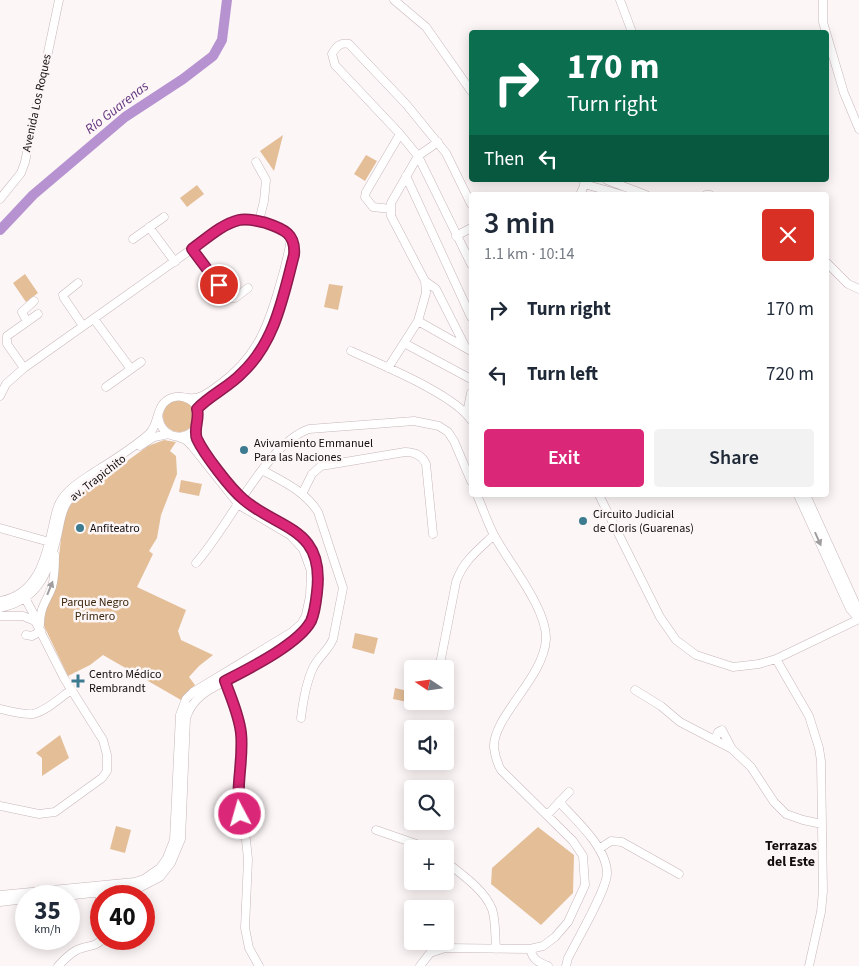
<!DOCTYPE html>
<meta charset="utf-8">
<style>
:root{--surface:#fff;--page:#f2f2f3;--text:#1f2937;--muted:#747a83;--accent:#db2777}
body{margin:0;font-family:"Source Sans 3",sans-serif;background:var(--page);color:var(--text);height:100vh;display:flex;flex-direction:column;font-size:19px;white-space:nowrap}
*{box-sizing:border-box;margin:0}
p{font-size:16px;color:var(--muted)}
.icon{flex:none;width:28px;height:28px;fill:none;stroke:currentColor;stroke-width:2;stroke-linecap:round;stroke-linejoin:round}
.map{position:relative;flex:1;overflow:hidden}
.details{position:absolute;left:469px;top:192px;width:360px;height:305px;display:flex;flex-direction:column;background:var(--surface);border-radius:5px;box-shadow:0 2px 12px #0003}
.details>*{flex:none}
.guide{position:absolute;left:469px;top:30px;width:360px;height:152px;border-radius:5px;box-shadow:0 2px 12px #0003;background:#0b6e4f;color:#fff;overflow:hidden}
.needle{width:32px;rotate:283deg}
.fabs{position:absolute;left:404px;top:660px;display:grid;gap:10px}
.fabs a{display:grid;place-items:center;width:50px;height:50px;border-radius:5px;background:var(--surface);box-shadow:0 2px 12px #0003;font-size:25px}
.speed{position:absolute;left:15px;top:885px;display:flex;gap:10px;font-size:25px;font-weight:700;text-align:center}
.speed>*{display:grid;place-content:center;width:65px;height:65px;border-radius:50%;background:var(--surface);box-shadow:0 2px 12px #0003;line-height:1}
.speed small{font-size:12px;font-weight:400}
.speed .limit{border:8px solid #d22;background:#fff;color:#111}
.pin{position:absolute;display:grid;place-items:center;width:42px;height:42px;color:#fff;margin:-21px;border:2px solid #fff;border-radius:50%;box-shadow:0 1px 5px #0007}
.me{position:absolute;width:55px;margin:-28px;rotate:354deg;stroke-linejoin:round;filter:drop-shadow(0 0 4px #0008)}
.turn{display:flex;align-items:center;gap:18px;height:105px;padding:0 15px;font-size:22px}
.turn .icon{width:65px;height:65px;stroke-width:2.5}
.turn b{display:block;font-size:35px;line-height:42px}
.then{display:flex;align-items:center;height:48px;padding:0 15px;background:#0003;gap:10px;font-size:19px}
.round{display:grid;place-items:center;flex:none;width:52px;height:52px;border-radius:5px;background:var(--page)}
.overview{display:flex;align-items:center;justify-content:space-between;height:85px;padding:0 15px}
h1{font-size:30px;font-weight:600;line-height:38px}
.cta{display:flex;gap:10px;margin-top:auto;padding:10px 15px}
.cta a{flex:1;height:58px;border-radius:5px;background:var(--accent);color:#fff;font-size:20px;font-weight:600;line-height:58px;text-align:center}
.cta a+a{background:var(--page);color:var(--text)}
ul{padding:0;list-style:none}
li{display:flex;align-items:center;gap:15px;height:65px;padding:0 15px}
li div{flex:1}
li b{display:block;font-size:19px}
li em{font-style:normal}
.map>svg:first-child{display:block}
</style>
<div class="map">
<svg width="859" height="966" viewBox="0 0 859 966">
<rect width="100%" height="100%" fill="#fdf6f7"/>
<path fill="#e3be97" d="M 283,135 L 274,171 L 260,151 Z
M 366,155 L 377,161 L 365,181 L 354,174 Z
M 197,185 L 204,194 L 187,207 L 180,198 Z
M 25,274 L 38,293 L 26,302 L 13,283 Z
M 329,284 L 343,286 L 338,310 L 324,307 Z
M163 416a16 16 0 1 1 32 0a16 16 0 1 1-32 0Z
M 164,440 L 176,442 L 170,451 L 176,456 L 177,474 L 161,515 L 157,538 L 149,551 L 153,554 L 137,587 L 186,610 L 178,631 L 181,640 L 213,655 L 199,666 L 189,677 L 195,685 L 181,700 L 103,655 L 90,665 L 68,676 L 42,622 C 47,605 54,588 57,570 C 62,545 59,521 74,499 L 148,446 Z
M 181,480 L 202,484 L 199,496 L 179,492 Z
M 355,633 L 378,638 L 374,654 L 352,648 Z
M 395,688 L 412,692 L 412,703 L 393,699 Z
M 60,735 L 69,758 L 42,776 L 42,758 L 36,753 Z
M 116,826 L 131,830 L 125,853 L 110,849 Z
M 538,827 L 574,855 L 573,893 L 541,925 L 491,884 L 492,868 Z"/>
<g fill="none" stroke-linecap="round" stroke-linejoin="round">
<path stroke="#b693d0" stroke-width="10" d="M 0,230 L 33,195 L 125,117 L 183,79 L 213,56 L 222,40 L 227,0"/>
<defs>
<path id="minor" d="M 394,0 L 426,27 L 471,91
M 620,0 L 632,32
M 823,0 L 823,22 L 825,29 L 844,93 L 859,129
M 256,162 L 266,180 L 264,201 L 259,221
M 406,176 L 471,317
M 607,180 L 646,195
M 584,184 L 623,195
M 580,195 L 586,181
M 706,195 L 710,195
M 0,199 L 21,173 L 25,162 L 59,0
M 471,204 L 446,153 L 406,104 L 349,44 C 340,42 336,47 332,54 L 335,65 L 400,134 L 418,156 L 471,264
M 391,209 L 373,207 L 365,197 L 366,192 L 400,134
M 149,227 L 175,262
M 456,236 L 471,228
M 133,239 L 164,217
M 192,249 L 228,298 L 235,298 L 248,288
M 826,262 L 848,284 L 859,289
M 425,281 L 436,289 L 466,348
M 78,283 L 63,295 L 64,298 L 83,326
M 94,319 L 131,369
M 418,321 L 471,351
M 27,322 L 22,312 L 34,301
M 404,343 L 471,379
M 351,351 C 381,365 454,394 471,420
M 24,368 L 7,344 L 7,336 L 38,314
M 388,368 L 418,321 L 426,293 L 425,281 L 391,216 L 391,203 L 418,156 L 438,142
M 106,387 L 141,362
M 0,396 L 6,384 L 24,368 L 220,229 C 237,220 249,218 268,224 C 280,227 293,232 295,247 C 295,257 290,268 288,277 C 281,302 276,327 262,349 C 247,373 224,386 203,403 L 197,409
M 188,398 C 200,400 209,392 219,385 C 255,359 267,330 279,288 C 284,272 288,256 291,239
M 467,413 L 471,393
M 140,446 L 154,437 L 169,434
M 262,470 C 282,481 305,491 318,512 L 343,588 L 333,639 C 328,651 318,657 313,668 C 306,683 303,701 301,718
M 302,494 L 312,474 L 321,466 L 405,452 C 415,452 422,455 426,464 L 433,534
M 599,495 L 660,617 L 676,640 L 696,655 L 733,667 L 759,664 L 776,659 L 859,619
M 798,495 L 850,609 L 859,619
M 806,495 L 857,607 L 859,618
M 0,528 L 53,543
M 196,563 C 227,529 267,443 309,429 L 414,421 L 439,426 L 448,432 L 454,441 L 471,481
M 25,598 L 39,624
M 0,601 C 38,595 46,557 53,526 C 55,518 56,510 59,504 C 66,489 83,480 96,471 C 114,460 133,448 149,434 C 158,425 156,413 163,404 C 174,391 196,396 198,413 C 203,441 161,447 158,415
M 0,608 C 41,600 50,568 58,532 C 60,523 61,514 65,506 C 73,490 94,479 108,469
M 0,616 L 23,616 L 35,621 L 64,678 L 103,740 L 107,755 L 107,771 L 102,778 L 55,812 L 39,814 L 0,806
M 40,625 C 40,606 46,603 52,587 C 55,576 55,566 55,555
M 26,635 L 32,636 L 41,631
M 776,659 L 809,716 L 819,748 L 821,761 L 823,891 L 821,912 L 809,966
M 439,669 L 456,582 C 463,561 478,550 494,535
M 223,677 L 235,709 L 241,731 L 237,801 L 246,840 L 248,859 L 245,928 L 249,948 L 259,966
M 635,690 L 661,706 L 680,722 L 732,749
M 0,709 C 10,711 23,715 33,714 C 46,711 60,698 71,690
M 715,740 L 718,732 L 722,730 L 732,749 L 751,767 L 774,802 L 786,814 L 803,820 L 822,824
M 559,802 C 576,820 608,849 607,874 C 606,891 577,940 568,958 L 566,966
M 547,815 L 569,792
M 376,830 L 431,849
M 599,849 L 611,841 L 622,842 L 679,874
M 445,861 C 461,874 484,889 492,909 C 496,921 495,936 496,949
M 99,891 L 101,909
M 0,895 L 135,882 L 144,879 L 160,868 L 167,858 L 174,840 L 180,715 L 186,699 L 193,692 L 292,632 L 302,623 L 306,615 L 310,596 L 311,571 L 303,549 L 290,535 L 239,505 L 192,446 L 186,440 L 178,437
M 65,896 L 139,888 L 160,877 L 171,863 L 181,839 L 186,718 C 193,697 208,690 226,681 C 242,672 257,663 272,654 C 280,649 290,644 297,638 C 316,623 320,594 318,571 C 313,525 270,524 242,498 C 230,486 220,471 209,457 C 202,448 194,439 196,427
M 0,902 L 26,899
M 530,949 C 533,960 538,962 548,966
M 58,966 C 64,960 70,953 77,950 C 86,945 96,948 102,939
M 420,966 L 430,953 L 445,948 L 530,949 L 543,946 L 555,937 L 568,922 L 585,885 L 583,856 L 573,841 L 501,770 C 497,763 495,755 494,748 C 492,717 544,678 546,639 C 547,609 510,564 495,537 C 488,524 483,509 477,495"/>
</defs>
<use href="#minor" stroke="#c7b6b8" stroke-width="9"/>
<use href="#minor" stroke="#fff" stroke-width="8"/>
</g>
<defs><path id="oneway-solid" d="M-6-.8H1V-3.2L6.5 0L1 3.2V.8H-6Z" transform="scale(1.25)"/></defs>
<g fill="#a19e9f">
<use href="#oneway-solid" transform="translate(818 539) rotate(66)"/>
<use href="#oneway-solid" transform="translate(50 588) rotate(-68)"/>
</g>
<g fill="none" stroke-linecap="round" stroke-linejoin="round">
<defs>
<path id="route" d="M 219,285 L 192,249 C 206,239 222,224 239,220 C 248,218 258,221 266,223 C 284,229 296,234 294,255 C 283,297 275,342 242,373 C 229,387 210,395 197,409 C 200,419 193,429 197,439 C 204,454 230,488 243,499 C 279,530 325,527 317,592 C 316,601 315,612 311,621 C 299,644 248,669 225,681 C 231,698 239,715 241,733 C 244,760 235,787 240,814"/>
</defs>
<use href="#route" stroke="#8e194d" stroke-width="12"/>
<use href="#route" stroke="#db2777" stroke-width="9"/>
</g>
<g fill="#3c7b90" stroke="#fdf6f7" stroke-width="2">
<circle cx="244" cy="450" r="5"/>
<circle cx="583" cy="521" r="5"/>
<circle cx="80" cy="528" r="5"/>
<path d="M75.5 673.5h5v5h5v5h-5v5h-5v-5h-5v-5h5z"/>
</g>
<g text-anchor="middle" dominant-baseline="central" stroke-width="5" stroke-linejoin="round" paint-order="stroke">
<g font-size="12" fill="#130d0e" stroke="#fdf6f7">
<text transform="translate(37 103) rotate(-78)">Avenida Los Roques</text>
<text transform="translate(98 478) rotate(-38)">av. Trapichito</text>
</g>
<g font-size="12" fill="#130d0e" stroke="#fdf6f7" text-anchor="start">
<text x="254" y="443">Avivamiento Emmanuel<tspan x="254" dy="14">Para las Naciones</tspan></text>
<text x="593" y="514">Circuito Judicial<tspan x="593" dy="14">de Cloris (Guarenas)</tspan></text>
<text x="90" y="528">Anfiteatro</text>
<text x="89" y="674">Centro Médico<tspan x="89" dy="14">Rembrandt</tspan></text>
</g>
<g font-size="12" fill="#3d270e" stroke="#fdf6f7">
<text x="95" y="602">Parque Negro<tspan x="95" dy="14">Primero</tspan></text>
</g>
<g font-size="14" font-style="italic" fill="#62357e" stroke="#fdf6f7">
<text transform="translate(117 108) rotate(-38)">Río Guarenas</text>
</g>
<g font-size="14" font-weight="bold" fill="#130d0e" stroke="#fdf6f7">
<text x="791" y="846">Terrazas<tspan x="791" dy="16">del Este</tspan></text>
</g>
</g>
</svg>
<div class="fabs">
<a><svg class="needle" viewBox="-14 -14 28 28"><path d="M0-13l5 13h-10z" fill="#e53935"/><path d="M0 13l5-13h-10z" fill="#747a83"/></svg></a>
<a><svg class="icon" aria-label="sound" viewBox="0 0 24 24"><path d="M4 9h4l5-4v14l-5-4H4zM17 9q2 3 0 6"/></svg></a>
<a><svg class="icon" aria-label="search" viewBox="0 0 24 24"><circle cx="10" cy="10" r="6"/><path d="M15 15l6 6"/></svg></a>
<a>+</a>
<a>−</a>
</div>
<div class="speed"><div>35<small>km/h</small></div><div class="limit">40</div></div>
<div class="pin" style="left:219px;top:285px;background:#d93025"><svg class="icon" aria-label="arrive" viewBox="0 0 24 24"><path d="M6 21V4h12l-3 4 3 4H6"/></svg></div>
<svg class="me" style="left:240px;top:814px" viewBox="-20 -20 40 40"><circle r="17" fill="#db2777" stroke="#fff" stroke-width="3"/><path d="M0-11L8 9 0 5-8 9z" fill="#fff"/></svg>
<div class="guide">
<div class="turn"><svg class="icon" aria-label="right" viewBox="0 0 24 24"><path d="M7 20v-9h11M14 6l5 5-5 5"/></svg><div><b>170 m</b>Turn right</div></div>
<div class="then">Then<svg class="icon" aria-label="left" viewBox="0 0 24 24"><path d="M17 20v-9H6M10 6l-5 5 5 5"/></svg></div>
</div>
<section class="details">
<div class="overview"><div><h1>3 min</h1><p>1.1 km · 10:14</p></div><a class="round" style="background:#d93025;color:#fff"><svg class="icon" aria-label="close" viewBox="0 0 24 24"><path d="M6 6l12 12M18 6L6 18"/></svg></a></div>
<ul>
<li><svg class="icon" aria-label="right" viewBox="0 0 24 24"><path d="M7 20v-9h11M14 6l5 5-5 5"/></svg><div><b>Turn right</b></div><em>170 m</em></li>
<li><svg class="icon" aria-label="left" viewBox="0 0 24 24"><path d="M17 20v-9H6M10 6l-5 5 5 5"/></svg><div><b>Turn left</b></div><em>720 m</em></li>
</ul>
<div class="cta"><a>Exit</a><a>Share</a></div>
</section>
</div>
